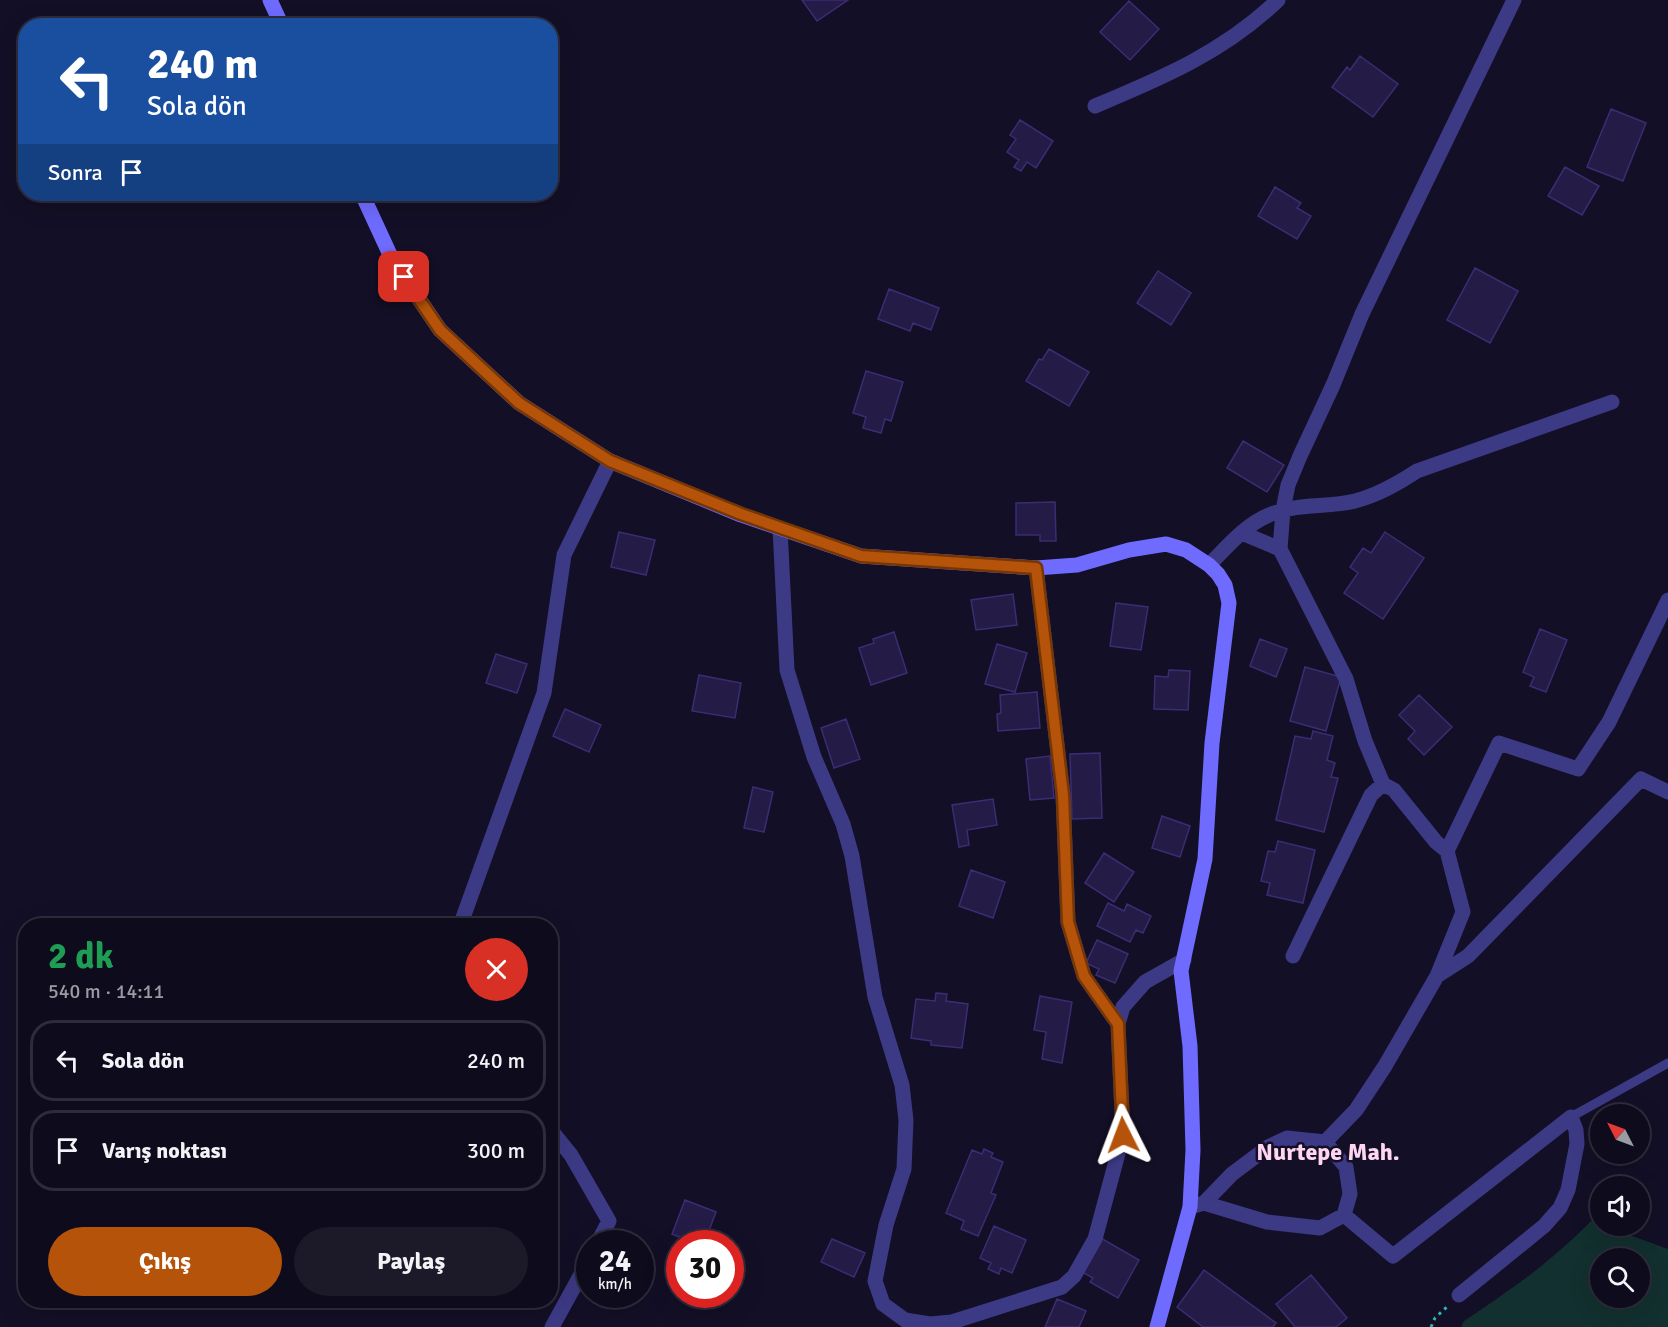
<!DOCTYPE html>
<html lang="tr">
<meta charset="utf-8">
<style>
:root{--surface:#0e0b1c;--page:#1c1929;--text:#f1f3f6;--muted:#9b9ba3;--line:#2e2b3b;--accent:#b45309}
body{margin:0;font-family:Signika,sans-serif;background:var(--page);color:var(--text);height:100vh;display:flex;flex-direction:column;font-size:22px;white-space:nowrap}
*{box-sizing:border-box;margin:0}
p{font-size:20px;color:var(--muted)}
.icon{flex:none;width:33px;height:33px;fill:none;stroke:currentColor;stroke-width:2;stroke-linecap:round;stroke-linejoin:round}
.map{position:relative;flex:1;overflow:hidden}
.sheet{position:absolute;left:18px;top:918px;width:540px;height:390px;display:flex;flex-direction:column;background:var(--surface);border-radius:24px;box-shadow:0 6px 24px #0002,0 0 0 2px var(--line)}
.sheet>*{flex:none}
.top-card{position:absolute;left:18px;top:18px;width:540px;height:183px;border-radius:24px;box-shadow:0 6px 24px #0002,0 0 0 2px var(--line);background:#1a4fa0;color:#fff;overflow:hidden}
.needle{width:39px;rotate:312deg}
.controls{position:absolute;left:1590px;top:1104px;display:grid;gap:12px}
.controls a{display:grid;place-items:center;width:60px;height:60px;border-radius:50%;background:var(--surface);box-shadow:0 6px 24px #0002,0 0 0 2px var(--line);font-size:30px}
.speed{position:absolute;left:576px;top:1230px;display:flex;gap:12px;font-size:30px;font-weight:700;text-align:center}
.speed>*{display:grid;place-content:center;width:78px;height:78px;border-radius:50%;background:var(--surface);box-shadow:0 6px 24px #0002,0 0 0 2px var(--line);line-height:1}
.speed small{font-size:15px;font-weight:400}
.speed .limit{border:9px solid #d22;background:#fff;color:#111}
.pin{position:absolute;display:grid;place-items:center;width:51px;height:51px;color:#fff;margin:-26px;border-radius:12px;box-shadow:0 3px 9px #0006}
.me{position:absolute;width:66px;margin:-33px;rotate:357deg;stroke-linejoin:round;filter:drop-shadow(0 0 4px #0008)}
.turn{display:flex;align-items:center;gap:21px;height:126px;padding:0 30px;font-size:27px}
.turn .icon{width:78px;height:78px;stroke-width:2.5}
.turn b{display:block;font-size:42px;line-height:51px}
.then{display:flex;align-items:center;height:57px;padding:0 30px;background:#0003;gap:12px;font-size:22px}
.round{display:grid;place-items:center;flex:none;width:63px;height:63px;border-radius:32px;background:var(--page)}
.headline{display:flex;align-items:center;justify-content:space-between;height:102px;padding:0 30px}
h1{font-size:36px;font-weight:700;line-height:45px;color:#1e9e55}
.cta{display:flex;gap:12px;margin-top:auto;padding:12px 30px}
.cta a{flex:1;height:69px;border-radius:36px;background:var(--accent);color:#fff;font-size:24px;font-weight:700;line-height:69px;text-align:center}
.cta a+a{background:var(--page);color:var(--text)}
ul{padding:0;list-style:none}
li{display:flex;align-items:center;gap:18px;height:81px;margin:0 12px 9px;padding:0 18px;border:3px solid var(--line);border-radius:24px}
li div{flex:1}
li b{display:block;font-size:22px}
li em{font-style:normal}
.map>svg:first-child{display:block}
</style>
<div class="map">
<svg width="1668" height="1327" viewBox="0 0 1668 1327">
<rect width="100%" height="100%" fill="#130f26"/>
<path fill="#12302f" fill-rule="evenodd" d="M 1591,1221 L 1668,1249 L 1668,1327 L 1461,1327 L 1464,1321 C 1512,1289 1551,1262 1591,1221 ZM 1600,1258 L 1640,1258 L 1640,1298 L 1600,1298 Z"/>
<path fill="#241b47" stroke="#3b2d73" stroke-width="1.5" d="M 802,0 L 848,0 L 817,21 Z
M 1129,1 L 1159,29 L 1130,60 L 1100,32 Z
M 1360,56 L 1398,84 L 1373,117 L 1332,87 L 1347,67 L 1350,70 Z
M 1611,109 L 1646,123 L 1623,181 L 1587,167 Z
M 1020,120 L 1053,141 L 1036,168 L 1027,162 L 1021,171 L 1014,167 L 1019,160 L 1007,152 L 1016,139 L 1010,135 Z
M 1565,167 L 1599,186 L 1582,215 L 1548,196 Z
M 1275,187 L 1301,203 L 1297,208 L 1311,216 L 1297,239 L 1258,216 Z
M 1475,268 L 1518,291 L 1490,343 L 1447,320 Z
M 1158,271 L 1191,293 L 1171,325 L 1137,303 Z
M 889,289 L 939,308 L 931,330 L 913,323 L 910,331 L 878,319 Z
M 1049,349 L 1089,372 L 1069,406 L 1026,381 L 1039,359 L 1042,360 Z
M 866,371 L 903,382 L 891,421 L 885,419 L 881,433 L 863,428 L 866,417 L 853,413 Z
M 1243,441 L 1284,465 L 1267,492 L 1227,468 Z
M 1055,502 L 1056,541 L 1040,541 L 1040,535 L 1016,535 L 1016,503 Z
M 619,532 L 655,540 L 646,575 L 611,567 Z
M 1385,532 L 1424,558 L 1383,619 L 1344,593 L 1358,573 L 1350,567 L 1363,548 L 1371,553 Z
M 1013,594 L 1017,625 L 976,630 L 971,600 Z
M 1116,603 L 1148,607 L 1141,650 L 1110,646 Z
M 1540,629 L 1567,640 L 1546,692 L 1530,686 L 1534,677 L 1523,672 Z
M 894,632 L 907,673 L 871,685 L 859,648 L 874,643 L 873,639 Z
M 1260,639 L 1287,649 L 1276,677 L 1250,666 Z
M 997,644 L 1027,653 L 1015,692 L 985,684 Z
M 496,654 L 527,664 L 517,693 L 486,683 Z
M 1305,667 L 1341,677 L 1326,731 L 1290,721 Z
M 1169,670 L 1190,671 L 1188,710 L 1154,709 L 1155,676 L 1168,677 Z
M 699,675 L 741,683 L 735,718 L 692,711 Z
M 1037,692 L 1040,728 L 998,731 L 997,714 L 1001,713 L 1000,695 Z
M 1419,695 L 1452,727 L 1424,755 L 1408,739 L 1415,731 L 1399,715 Z
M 565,709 L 601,725 L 589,752 L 553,736 Z
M 846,719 L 860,759 L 834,768 L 821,728 Z
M 1313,731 L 1333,736 L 1327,760 L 1335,763 L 1331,777 L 1338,778 L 1324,832 L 1276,820 L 1295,736 L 1311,739 Z
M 1100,753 L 1102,818 L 1072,819 L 1070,754 Z
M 1050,756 L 1054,798 L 1030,800 L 1026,759 Z
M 753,787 L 773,792 L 764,832 L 744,828 Z
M 993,799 L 997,825 L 967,830 L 969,845 L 959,847 L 952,805 Z
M 1162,816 L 1190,826 L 1180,857 L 1152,848 Z
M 1278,841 L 1315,850 L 1303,903 L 1267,895 L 1270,883 L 1261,881 L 1268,851 L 1275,852 Z
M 1104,853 L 1134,872 L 1114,902 L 1085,883 Z
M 971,870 L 1005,882 L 993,918 L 959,906 Z
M 1108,903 L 1124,911 L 1127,904 L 1151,916 L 1143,933 L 1136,930 L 1130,942 L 1097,926 Z
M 1097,940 L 1128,954 L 1115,983 L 1096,975 L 1099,969 L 1086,963 Z
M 936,993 L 947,994 L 946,1001 L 968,1004 L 962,1048 L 931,1045 L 931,1041 L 911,1038 L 916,999 L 935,1001 Z
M 1040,996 L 1072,1002 L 1062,1063 L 1042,1059 L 1046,1032 L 1034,1030 Z
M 984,1149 L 993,1153 L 991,1157 L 1003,1162 L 991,1193 L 996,1195 L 978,1236 L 961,1229 L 964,1221 L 946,1213 L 972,1150 L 982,1154 Z
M 685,1200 L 716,1212 L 704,1244 L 697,1244 L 672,1234 Z
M 994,1226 L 1026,1240 L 1012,1273 L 1001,1268 L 999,1274 L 988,1269 L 991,1263 L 980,1258 Z
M 1099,1237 L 1139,1260 L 1118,1298 L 1090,1282 L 1093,1278 L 1080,1271 Z
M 832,1239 L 865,1253 L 854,1277 L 821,1262 Z
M 1204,1270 L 1276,1323 L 1273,1327 L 1203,1327 L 1177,1307 Z
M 1311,1275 L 1347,1318 L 1336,1327 L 1295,1327 L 1276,1304 Z
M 1057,1299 L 1086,1311 L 1079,1327 L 1045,1327 Z"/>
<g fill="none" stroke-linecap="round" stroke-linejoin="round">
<path stroke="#2fb8b0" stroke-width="3" stroke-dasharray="3 4.5" stroke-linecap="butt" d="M 1431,1327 L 1435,1318 L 1449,1305"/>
<path stroke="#3d3a85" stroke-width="9" d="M 1571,1117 L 1668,1063"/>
<path stroke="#3d3a85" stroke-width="15" d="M 1095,106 C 1162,78 1224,52 1278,0
M 780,528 L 787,670 L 814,757 L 843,824 L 852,856 L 875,997 L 902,1085 L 906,1120 L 904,1169 L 886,1225 L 875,1281 L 883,1304 L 905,1320 L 930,1324 L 952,1322 L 1062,1287 L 1074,1276 L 1095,1239 L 1123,1135 L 1118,1024 L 1123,1007 L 1145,982 L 1184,960
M 1242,533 L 1280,549
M 1209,565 C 1227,547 1245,525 1269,515 C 1295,503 1327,508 1355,501 C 1378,495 1397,484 1417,471 L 1612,402
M 1036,568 L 1063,795 L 1068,922 L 1084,976 L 1118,1024
M 1447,851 L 1499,743 L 1578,769 L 1609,722 L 1668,600
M 460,926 L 544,693 L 564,555 L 610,461
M 1293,956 L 1371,795 L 1383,784
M 1437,976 L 1468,956 L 1641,779 L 1668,792
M 550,1129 L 571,1155 L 609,1221 L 597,1244
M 1325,1142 L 1346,1167 L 1350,1194 L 1344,1215
M 1204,1203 L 1267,1222 L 1320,1228 L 1344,1215 L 1393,1256 L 1571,1117 L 1576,1130 L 1577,1144 L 1568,1190 L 1560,1208 L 1544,1226 L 1459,1295
M 1190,1207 L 1204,1203 L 1232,1174 L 1268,1147 L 1287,1138 L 1325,1142 L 1356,1110 L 1385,1066 L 1437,976 L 1463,912 L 1447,851 L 1436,842 L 1394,790 L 1383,784 L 1365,741 L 1346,679 L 1280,549 L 1283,510 L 1288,485 L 1300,456 L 1333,385 L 1362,314 L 1514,0
M 552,1327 L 590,1258"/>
<path stroke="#6f6bff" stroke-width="15" d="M 270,0 L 282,26
M 362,194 L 392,259 L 440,330 L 519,403 L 610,461 L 741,515 L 861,556 L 1036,568 L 1077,565 L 1129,550 L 1166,544 L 1186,550 L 1209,565 L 1218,574 L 1225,585 L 1229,603 L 1212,743 L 1205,859 L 1181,971 L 1190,1046 L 1193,1150 L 1190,1207 L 1157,1327"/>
</g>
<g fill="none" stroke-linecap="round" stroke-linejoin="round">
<defs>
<path id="route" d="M 404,277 L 440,330 L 519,403 L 610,461 L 741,514 L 861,556 L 1036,568 L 1063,795 L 1068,922 L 1084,976 L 1118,1024 L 1123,1135"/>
</defs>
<use href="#route" stroke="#753606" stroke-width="15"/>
<use href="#route" stroke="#b45309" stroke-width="10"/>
</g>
<g text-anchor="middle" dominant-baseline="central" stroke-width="5" stroke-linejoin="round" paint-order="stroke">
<g font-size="24" font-weight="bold" fill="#ffd6f0" stroke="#130f26">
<text x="1328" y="1152">Nurtepe Mah.</text>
</g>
</g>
</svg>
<div class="controls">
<a><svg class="needle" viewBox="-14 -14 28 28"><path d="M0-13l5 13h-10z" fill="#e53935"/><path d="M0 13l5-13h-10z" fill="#9b9ba3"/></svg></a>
<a><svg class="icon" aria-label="sound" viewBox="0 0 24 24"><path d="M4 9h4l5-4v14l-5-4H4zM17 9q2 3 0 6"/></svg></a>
<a><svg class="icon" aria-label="search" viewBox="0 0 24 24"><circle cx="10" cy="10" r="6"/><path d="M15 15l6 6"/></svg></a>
</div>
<div class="speed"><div>24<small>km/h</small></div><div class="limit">30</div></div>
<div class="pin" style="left:404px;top:277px;background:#d93025"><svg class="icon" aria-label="arrive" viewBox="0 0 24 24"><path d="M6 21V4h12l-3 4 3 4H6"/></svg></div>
<svg class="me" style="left:1123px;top:1135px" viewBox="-20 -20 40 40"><path d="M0-17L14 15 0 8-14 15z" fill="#b45309" stroke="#fff" stroke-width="4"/></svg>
<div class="top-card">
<div class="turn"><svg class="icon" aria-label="left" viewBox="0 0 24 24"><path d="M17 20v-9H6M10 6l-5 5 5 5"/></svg><div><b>240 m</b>Sola dön</div></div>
<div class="then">Sonra<svg class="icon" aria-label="arrive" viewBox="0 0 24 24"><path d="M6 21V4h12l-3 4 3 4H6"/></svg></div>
</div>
<section class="sheet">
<div class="headline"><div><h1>2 dk</h1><p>540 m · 14:11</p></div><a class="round" style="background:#d93025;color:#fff"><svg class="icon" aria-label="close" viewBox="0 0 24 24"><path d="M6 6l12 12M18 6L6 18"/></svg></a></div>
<ul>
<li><svg class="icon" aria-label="left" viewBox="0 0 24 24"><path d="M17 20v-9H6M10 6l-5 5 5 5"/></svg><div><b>Sola dön</b></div><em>240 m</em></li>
<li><svg class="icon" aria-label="arrive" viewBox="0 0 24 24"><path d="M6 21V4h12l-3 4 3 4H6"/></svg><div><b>Varış noktası</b></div><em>300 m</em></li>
</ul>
<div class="cta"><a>Çıkış</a><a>Paylaş</a></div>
</section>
</div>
